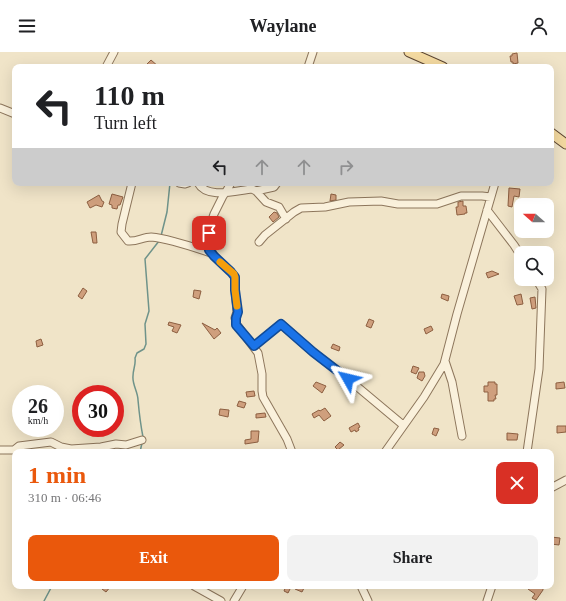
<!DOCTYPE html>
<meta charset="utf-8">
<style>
:root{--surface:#fff;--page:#f2f2f2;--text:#202124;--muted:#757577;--accent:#ea580c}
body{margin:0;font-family:Georgia,serif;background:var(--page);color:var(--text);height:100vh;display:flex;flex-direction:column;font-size:15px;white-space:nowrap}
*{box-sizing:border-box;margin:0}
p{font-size:13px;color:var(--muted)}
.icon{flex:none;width:22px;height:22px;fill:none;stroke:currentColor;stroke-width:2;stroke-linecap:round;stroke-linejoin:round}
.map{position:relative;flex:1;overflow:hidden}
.panel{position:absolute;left:12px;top:397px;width:542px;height:140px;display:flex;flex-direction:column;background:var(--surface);border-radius:8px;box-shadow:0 4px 16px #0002}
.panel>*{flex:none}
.top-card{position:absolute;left:12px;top:12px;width:542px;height:122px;border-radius:8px;box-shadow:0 4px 16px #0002;background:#fff;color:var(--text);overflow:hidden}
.needle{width:26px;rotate:291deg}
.controls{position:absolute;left:514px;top:146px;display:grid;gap:8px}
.controls a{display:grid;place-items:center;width:40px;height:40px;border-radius:8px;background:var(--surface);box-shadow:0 4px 16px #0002;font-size:20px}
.speed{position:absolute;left:12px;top:333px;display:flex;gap:8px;font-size:20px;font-weight:700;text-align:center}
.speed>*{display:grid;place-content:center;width:52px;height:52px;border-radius:50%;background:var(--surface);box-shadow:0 4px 16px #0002;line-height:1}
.speed small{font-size:10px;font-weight:400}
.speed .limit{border:6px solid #d22;background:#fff;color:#111}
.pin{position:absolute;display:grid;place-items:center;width:34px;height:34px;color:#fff;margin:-17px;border-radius:8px;box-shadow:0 2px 6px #0006}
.me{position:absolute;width:44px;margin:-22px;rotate:307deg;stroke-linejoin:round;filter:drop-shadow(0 0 3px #0008)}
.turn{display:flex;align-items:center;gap:14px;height:84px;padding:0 16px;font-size:18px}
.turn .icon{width:52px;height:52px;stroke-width:2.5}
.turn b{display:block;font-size:28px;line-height:34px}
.lanes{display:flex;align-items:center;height:38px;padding:0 16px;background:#0003;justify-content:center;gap:20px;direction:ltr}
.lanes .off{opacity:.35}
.round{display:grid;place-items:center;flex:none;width:42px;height:42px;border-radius:8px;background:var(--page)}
.overview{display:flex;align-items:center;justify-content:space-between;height:68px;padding:0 16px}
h1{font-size:24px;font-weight:800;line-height:30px;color:var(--accent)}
.primary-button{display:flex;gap:8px;margin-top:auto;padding:8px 16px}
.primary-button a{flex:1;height:46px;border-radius:8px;background:var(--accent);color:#fff;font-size:16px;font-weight:800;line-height:46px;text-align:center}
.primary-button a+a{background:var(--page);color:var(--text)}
header{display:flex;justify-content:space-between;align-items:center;height:52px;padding:0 16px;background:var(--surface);font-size:18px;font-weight:800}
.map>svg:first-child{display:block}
</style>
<header><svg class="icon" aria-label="menu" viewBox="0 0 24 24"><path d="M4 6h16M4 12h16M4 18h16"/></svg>Waylane<svg class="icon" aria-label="person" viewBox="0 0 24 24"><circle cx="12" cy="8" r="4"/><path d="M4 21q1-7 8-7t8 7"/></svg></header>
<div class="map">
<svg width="566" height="549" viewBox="0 0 566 549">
<rect width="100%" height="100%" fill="#f0e4c8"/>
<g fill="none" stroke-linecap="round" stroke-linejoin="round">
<path stroke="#6f938a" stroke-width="1.5" d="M 161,184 L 167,160 L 170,131
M 143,385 C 141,375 139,359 138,348 C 138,340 132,332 133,324 C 133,317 136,313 135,306 L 137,301 L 144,297 L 146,292 L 145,272 L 149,259 L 145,207 L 159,189
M 140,400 L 142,391
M 44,549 L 52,534"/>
</g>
<path fill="#cf9f7d" stroke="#8d5f41" d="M 517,1 L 518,11 L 513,12 L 513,10 L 511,10 L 510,4 L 512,4 L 512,2 Z
M 151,8 L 159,15 L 150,15 L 147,12 Z
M 509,136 L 520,137 L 519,145 L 514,144 L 512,155 L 508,154 Z
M 112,142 L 123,145 L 120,153 L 118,153 L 117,157 L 112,156 L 112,153 L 109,152 Z
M 331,142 L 336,143 L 336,148 L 330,149 Z
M 99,143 L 102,149 L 104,150 L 102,155 L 96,153 L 90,156 L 87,150 Z
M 463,149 L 463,154 L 466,154 L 467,161 L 465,161 L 465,162 L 457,163 L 456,155 L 458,155 L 458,150 Z
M 274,160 L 277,161 L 279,165 L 273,170 L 269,165 Z
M 91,180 L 96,180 L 97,191 L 93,191 Z
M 492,219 L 499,222 L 488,226 L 486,221 Z
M 83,236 L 87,239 L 82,247 L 78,244 Z
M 194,238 L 201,239 L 199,247 L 193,245 Z
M 442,242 L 449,244 L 448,249 L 441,246 Z
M 521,242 L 523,252 L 517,253 L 514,244 Z
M 535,245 L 536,256 L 532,257 L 530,246 Z
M 369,267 L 374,269 L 371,276 L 366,274 Z
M 169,270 L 181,273 L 177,281 L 172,279 L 174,275 L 168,273 Z
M 202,271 L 215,278 L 217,276 L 221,281 L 214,287 Z
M 431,274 L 433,278 L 426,282 L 424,277 Z
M 41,287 L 43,293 L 37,295 L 36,289 Z
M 333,292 L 340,295 L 339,299 L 331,296 Z
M 413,314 L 419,316 L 416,322 L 411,320 Z
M 419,320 L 424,320 L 425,324 L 422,329 L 417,326 Z
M 316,330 L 326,334 L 322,341 L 313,334 Z
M 488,330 L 495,330 L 495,332 L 497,332 L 497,343 L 495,343 L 496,347 L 494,347 L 494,349 L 488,349 L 488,340 L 484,340 L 484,334 L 488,334 Z
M 564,330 L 565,336 L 556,337 L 556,331 Z
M 254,339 L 255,344 L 247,345 L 246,340 Z
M 239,349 L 246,351 L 244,356 L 237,354 Z
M 325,356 L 331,364 L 324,369 L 319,363 L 314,366 L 312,362 L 319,358 L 320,359 Z
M 220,357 L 229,358 L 228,365 L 219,363 Z
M 265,361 L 266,365 L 256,366 L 256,362 Z
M 358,371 L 360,375 L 358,376 L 359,378 L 356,380 L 355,378 L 351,380 L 349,376 Z
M 557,374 L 566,374 L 566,380 L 557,381 Z
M 434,376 L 439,377 L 436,384 L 432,382 Z
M 251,379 L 259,379 L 258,390 L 245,392 L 245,388 L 251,387 Z
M 507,381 L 518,382 L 517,388 L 507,388 Z
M 340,390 L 344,393 L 338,398 L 335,395 Z
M 551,485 L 560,486 L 559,493 L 551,492 Z
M 103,534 L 111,534 L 106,540 L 102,537 Z
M 286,534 L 291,535 L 288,541 L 284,539 Z
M 296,534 L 304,536 L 302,540 L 295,537 Z
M 530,534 L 543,534 L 543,538 L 536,548 L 532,546 L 535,542 L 528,537 Z"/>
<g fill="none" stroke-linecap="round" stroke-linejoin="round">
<defs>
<path id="minor" d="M 106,15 L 114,0
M 308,15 L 313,0
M 0,56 L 15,62
M 132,131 L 122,172 L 121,180 L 128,189 C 137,190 143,185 151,185 C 171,187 193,195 211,201
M 179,131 L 185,132 L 188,131
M 198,131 C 207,148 238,138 252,137 L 256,139 L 266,150 L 279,155 L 286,167
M 231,131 L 227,138 L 223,144 L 214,162 L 211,171 L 208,192 L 214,204 L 231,220 L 235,225 L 235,238 L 237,260 L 235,266 L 237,273 L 258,301 L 262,322 L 262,339 L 263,345 L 287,387 L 292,400
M 256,139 L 274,135 L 277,131
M 487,158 L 514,193 L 521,204
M 259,190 L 265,183 L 294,160 L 301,156 L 325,155 L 349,150 L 381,149 L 398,152 L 437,152 L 461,144 L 482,144 L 491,145
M 254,294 L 281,272 L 313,300 L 348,327 L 403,373
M 445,309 L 452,330 L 462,384
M 0,398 L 14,398 L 19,394 L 51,390 L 61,395 L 71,397 L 101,395 L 116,392 L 126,393 L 142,388
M 385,400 L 424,345 L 444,312 L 457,262 L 495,131
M 527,400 L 539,317 L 542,237 L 536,227
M 551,436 L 566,428
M 194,534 L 221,549
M 361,534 L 368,549
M 234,549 L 243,534
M 487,549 L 492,534"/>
<path id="major" d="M 409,0 L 443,15
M 551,81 L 566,92"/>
</defs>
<use href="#minor" stroke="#8d765c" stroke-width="9"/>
<use href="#major" stroke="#5b4430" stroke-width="11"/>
<use href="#minor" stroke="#faf1dc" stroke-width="7"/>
<use href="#major" stroke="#f3d9a0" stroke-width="9"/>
</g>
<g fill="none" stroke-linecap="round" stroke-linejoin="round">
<defs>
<path id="route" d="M 209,181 L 207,190 L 209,198 L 214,204 L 231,220 L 235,225 L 235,238 L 238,260 L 236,266 L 236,273 L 254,294 L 281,272 L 313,300 L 348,327"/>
</defs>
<use href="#route" stroke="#114b97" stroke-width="10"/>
<use href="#route" stroke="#1a73e8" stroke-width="7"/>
<path stroke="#f59e0b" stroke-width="7" d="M 220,210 L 234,222 L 235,225 L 235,238 L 237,254"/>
</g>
</svg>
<div class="controls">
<a><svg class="needle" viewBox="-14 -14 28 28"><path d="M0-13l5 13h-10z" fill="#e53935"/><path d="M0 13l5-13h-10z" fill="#757577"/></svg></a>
<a><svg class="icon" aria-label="search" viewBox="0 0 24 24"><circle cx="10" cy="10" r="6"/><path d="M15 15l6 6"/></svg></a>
</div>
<div class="speed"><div>26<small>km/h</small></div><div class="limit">30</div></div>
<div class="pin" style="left:209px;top:181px;background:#d93025"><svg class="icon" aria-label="arrive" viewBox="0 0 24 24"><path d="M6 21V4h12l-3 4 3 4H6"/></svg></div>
<svg class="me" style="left:348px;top:327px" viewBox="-20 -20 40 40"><path d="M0-17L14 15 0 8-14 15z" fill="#1a73e8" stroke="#fff" stroke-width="4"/></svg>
<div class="top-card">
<div class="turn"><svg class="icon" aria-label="left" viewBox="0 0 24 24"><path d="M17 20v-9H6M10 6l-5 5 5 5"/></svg><div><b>110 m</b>Turn left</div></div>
<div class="lanes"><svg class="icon" aria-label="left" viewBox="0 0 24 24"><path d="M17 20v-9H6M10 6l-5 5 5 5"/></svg><svg class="icon off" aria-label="ahead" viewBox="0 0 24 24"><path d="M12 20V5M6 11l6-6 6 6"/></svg><svg class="icon off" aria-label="ahead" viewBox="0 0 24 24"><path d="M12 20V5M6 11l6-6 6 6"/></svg><svg class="icon off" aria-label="right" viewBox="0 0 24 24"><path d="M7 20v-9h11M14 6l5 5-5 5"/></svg></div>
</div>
<section class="panel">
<div class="overview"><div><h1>1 min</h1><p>310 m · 06:46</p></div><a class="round" style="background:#d93025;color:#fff"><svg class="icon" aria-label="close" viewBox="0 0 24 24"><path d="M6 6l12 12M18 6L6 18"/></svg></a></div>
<div class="primary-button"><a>Exit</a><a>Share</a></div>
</section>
</div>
